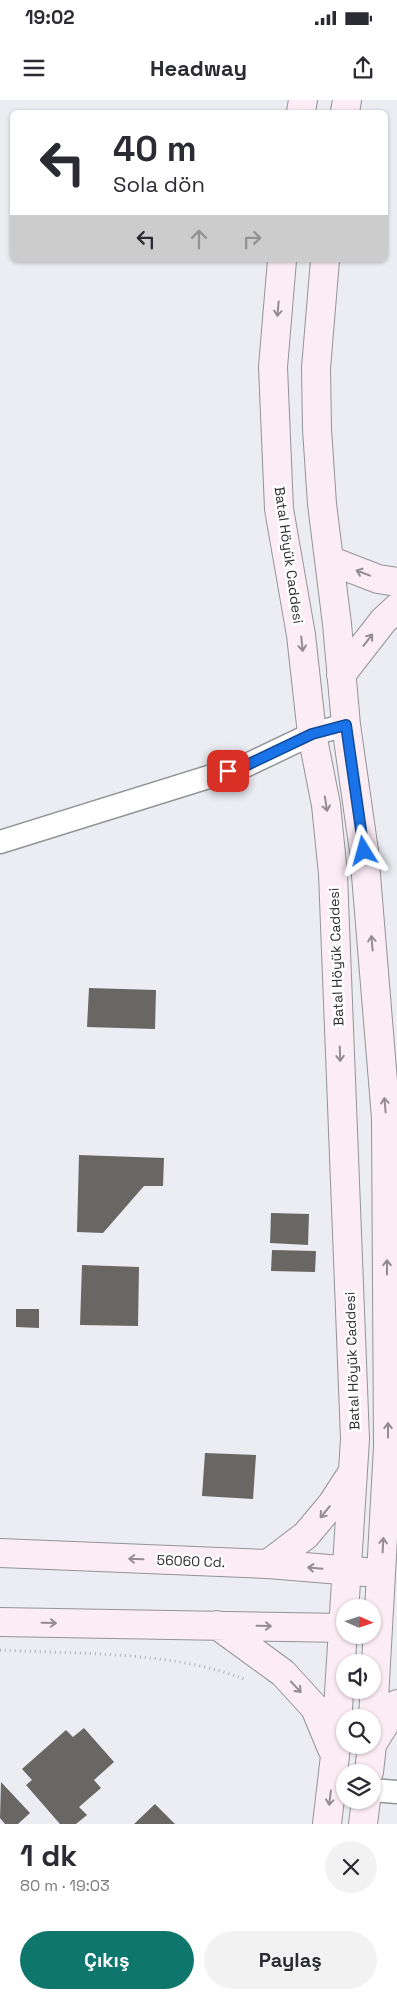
<!DOCTYPE html>
<html lang="tr">
<meta charset="utf-8">
<style>
:root{--surface:#fff;--page:#f2f2f3;--text:#2b2b33;--muted:#7c7c81;--accent:#0f766e}
body{margin:0;font-family:"Space Grotesk",sans-serif;background:var(--page);color:var(--text);height:100vh;display:flex;flex-direction:column;font-size:19px;white-space:nowrap}
*{box-sizing:border-box;margin:0}
p{font-size:16px;color:var(--muted)}
.icon{flex:none;width:28px;height:28px;fill:none;stroke:currentColor;stroke-width:2;stroke-linecap:round;stroke-linejoin:round}
.map{position:relative;height:1724px;overflow:hidden}
.side{display:flex;flex-direction:column;background:var(--surface);flex:1}
.side>*{flex:none}
.guide{position:absolute;left:10px;top:10px;width:378px;height:152px;border-radius:8px;box-shadow:0 1px 4px #0004;background:#fff;color:var(--text);overflow:hidden}
.needle{width:32px;rotate:93deg}
.controls{position:absolute;left:336px;top:1499px;display:grid;gap:10px}
.controls a{display:grid;place-items:center;width:45px;height:45px;border-radius:50%;background:var(--surface);box-shadow:0 1px 4px #0004;font-size:25px}
.pin{position:absolute;display:grid;place-items:center;width:42px;height:42px;color:#fff;margin:-21px;border-radius:10px;box-shadow:0 2px 8px #0006}
.me{position:absolute;width:55px;margin:-28px;rotate:352deg;stroke-linejoin:round;filter:drop-shadow(0 0 4px #0008)}
.turn{display:flex;align-items:center;gap:18px;height:105px;padding:0 20px;font-size:22px}
.turn .icon{width:65px;height:65px;stroke-width:2.5}
.turn b{display:block;font-size:35px;line-height:42px}
.lanes{display:flex;align-items:center;height:48px;padding:0 20px;background:#0003;justify-content:center;gap:25px;direction:ltr}
.lanes .off{opacity:.35}
.round{display:grid;place-items:center;flex:none;width:52px;height:52px;border-radius:26px;background:var(--page)}
.overview{display:flex;align-items:center;justify-content:space-between;height:85px;padding:0 20px}
h1{font-size:30px;font-weight:600;line-height:38px}
.cta{display:flex;gap:10px;margin-top:auto;padding:10px 20px}
.cta a{flex:1;height:58px;border-radius:30px;background:var(--accent);color:#fff;font-size:20px;font-weight:600;line-height:58px;text-align:center}
.cta a+a{background:var(--page);color:var(--text)}
.status{display:flex;justify-content:space-between;align-items:center;height:35px;padding:0 25px;background:var(--surface);direction:ltr}
.status svg{height:14px;fill:currentColor}
header{display:flex;justify-content:space-between;align-items:center;height:65px;padding:0 20px;background:var(--surface);font-size:22px;font-weight:600}
.map>svg:first-child{display:block}
</style>
<div class="status"><b>19:02</b><svg viewBox="0 0 49 12"><path d="M0 12V9h3v3zM5 12V6h3v6zM10 12V3h3v9zM15 12V0h3v12zM26 1h20v11H26zM47 4h2v5h-2z"/></svg></div>
<header><svg class="icon" aria-label="menu" viewBox="0 0 24 24"><path d="M4 6h16M4 12h16M4 18h16"/></svg>Headway<svg class="icon" aria-label="share" viewBox="0 0 24 24"><path d="M12 15V3M7 8l5-5 5 5M5 13v7h14v-7"/></svg></header>
<div class="map">
<svg width="397" height="1724" viewBox="0 0 397 1724">
<rect width="100%" height="100%" fill="#ecedf2"/>
<path fill="#696663" d="M 89,888 L 156,890 L 155,929 L 87,927 Z
M 79,1055 L 164,1058 L 163,1086 L 144,1086 L 103,1133 L 77,1132 Z
M 271,1113 L 309,1114 L 308,1145 L 270,1143 Z
M 272,1150 L 316,1151 L 315,1172 L 271,1171 Z
M 82,1165 L 139,1167 L 138,1226 L 80,1225 Z
M 16,1209 L 39,1209 L 39,1228 L 16,1227 Z
M 205,1353 L 256,1355 L 253,1399 L 202,1396 Z
M 84,1628 L 114,1662 L 94,1680 L 101,1688 L 79,1707 L 87,1715 L 76,1724 L 60,1724 L 26,1685 L 32,1680 L 22,1669 L 66,1630 L 73,1637 Z
M 1,1682 L 30,1713 L 18,1724 L 5,1724 L 0,1718 Z
M 155,1704 L 175,1724 L 134,1724 Z"/>
<g fill="none" stroke-linecap="round" stroke-linejoin="round">
<defs>
<path id="street" d="M 0,742 L 247,665 L 312,634 L 346,625
M 372,1690 L 397,1692"/>
<path id="secondary" d="M 301,12 L 303,0
M 345,12 L 347,0
M 282,160 L 273,267 L 279,409 L 301,535 L 312,634 L 326,705 L 333,774 L 355,1339 L 335,1656 L 327,1724
M 325,160 L 316,268 L 317,329 L 322,404 L 337,524 L 346,625 L 364,751 L 386,1018 L 388,1347 L 372,1636
M 329,460 L 378,479 L 397,482
M 341,575 L 383,521 L 397,508
M 0,1453 L 268,1464 L 365,1472
M 268,1464 L 306,1435 L 332,1404 L 352,1373
M 0,1522 L 345,1528
M 217,1525 L 283,1573 L 315,1608 L 332,1649
M 373,1643 L 397,1604
M 369,1672 L 372,1645
M 363,1724 L 366,1700"/>
</defs>
<use href="#street" stroke="#939498" stroke-width="25"/>
<use href="#secondary" stroke="#939498" stroke-width="30"/>
<path stroke="#adaeb2" stroke-width="3" stroke-dasharray="1 4" stroke-linecap="butt" d="M 0,1550 C 75,1554 177,1551 246,1580"/>
<use href="#street" stroke="#fff" stroke-width="22"/>
<use href="#secondary" stroke="#fcecf4" stroke-width="28"/>
</g>
<defs><path id="oneway-shaft" d="M-6 0H5M1.5-3L5.5 0L1.5 3" fill="none" stroke-width="1.6" stroke-linecap="round" stroke-linejoin="round" transform="scale(1.25)"/></defs>
<g stroke="#948c92">
<use href="#oneway-shaft" transform="translate(278 209) rotate(95)"/>
<use href="#oneway-shaft" transform="translate(363 473) rotate(-159)"/>
<use href="#oneway-shaft" transform="translate(368 540) rotate(-52)"/>
<use href="#oneway-shaft" transform="translate(302 544) rotate(84)"/>
<use href="#oneway-shaft" transform="translate(326 704) rotate(81)"/>
<use href="#oneway-shaft" transform="translate(372 843) rotate(-95)"/>
<use href="#oneway-shaft" transform="translate(340 954) rotate(88)"/>
<use href="#oneway-shaft" transform="translate(385 1005) rotate(-95)"/>
<use href="#oneway-shaft" transform="translate(387 1167) rotate(-90)"/>
<use href="#oneway-shaft" transform="translate(388 1330) rotate(-90)"/>
<use href="#oneway-shaft" transform="translate(325 1412) rotate(130)"/>
<use href="#oneway-shaft" transform="translate(383 1445) rotate(-87)"/>
<use href="#oneway-shaft" transform="translate(136 1459) rotate(-178)"/>
<use href="#oneway-shaft" transform="translate(315 1468) rotate(-175)"/>
<use href="#oneway-shaft" transform="translate(49 1523) rotate(1)"/>
<use href="#oneway-shaft" transform="translate(264 1526) rotate(1)"/>
<use href="#oneway-shaft" transform="translate(296 1587) rotate(47)"/>
<use href="#oneway-shaft" transform="translate(330 1698) rotate(97)"/>
</g>
<g fill="none" stroke-linecap="round" stroke-linejoin="round">
<defs>
<path id="route" d="M 228,671 L 247,665 L 312,634 L 346,625 L 364,751"/>
</defs>
<use href="#route" stroke="#114b97" stroke-width="12"/>
<use href="#route" stroke="#1a73e8" stroke-width="9"/>
</g>
<g text-anchor="middle" dominant-baseline="central" stroke-width="5" stroke-linejoin="round" paint-order="stroke">
<g font-size="14" fill="#2d2d2f" stroke="#fff">
<text transform="translate(289 455) rotate(82)">Batal Höyük Caddesi</text>
<text transform="translate(336 857) rotate(-92)">Batal Höyük Caddesi</text>
<text transform="translate(352 1261) rotate(-92)">Batal Höyük Caddesi</text>
<text transform="translate(191 1461) rotate(2)">56060 Cd.</text>
</g>
</g>
</svg>
<div class="controls">
<a><svg class="needle" viewBox="-14 -14 28 28"><path d="M0-13l5 13h-10z" fill="#e53935"/><path d="M0 13l5-13h-10z" fill="#7c7c81"/></svg></a>
<a><svg class="icon" aria-label="sound" viewBox="0 0 24 24"><path d="M4 9h4l5-4v14l-5-4H4zM17 9q2 3 0 6"/></svg></a>
<a><svg class="icon" aria-label="search" viewBox="0 0 24 24"><circle cx="10" cy="10" r="6"/><path d="M15 15l6 6"/></svg></a>
<a><svg class="icon" aria-label="layers" viewBox="0 0 24 24"><path d="M12 4l9 5-9 5-9-5zM3 14l9 5 9-5"/></svg></a>
</div>
<div class="pin" style="left:228px;top:671px;background:#d93025"><svg class="icon" aria-label="arrive" viewBox="0 0 24 24"><path d="M6 21V4h12l-3 4 3 4H6"/></svg></div>
<svg class="me" style="left:364px;top:751px" viewBox="-20 -20 40 40"><path d="M0-17L14 15 0 8-14 15z" fill="#1a73e8" stroke="#fff" stroke-width="4"/></svg>
<div class="guide">
<div class="turn"><svg class="icon" aria-label="left" viewBox="0 0 24 24"><path d="M17 20v-9H6M10 6l-5 5 5 5"/></svg><div><b>40 m</b>Sola dön</div></div>
<div class="lanes"><svg class="icon" aria-label="left" viewBox="0 0 24 24"><path d="M17 20v-9H6M10 6l-5 5 5 5"/></svg><svg class="icon off" aria-label="ahead" viewBox="0 0 24 24"><path d="M12 20V5M6 11l6-6 6 6"/></svg><svg class="icon off" aria-label="right" viewBox="0 0 24 24"><path d="M7 20v-9h11M14 6l5 5-5 5"/></svg></div>
</div>
</div>
<section class="side">
<div class="overview"><div><h1>1 dk</h1><p>80 m · 19:03</p></div><a class="round"><svg class="icon" aria-label="close" viewBox="0 0 24 24"><path d="M6 6l12 12M18 6L6 18"/></svg></a></div>
<div class="cta"><a>Çıkış</a><a>Paylaş</a></div>
</section>
